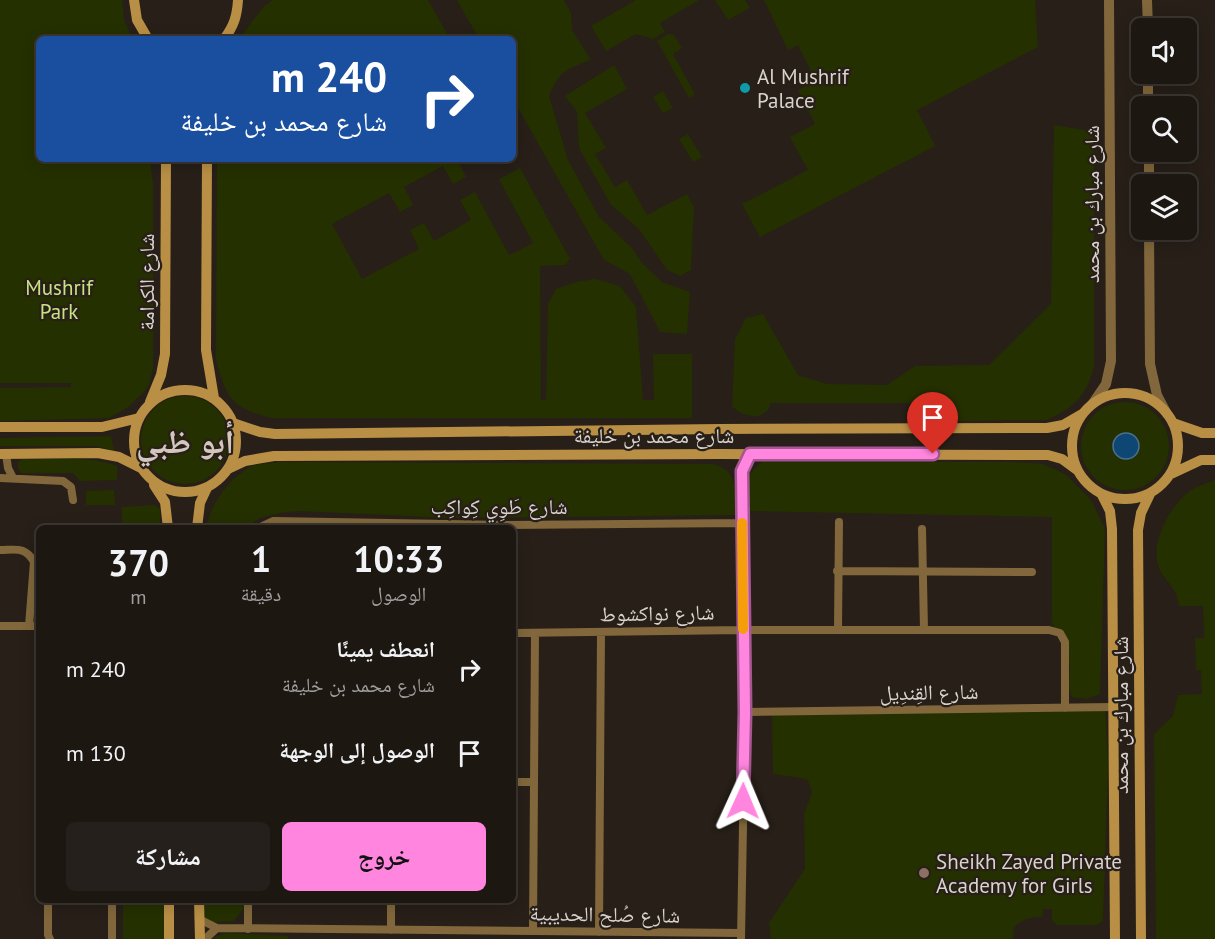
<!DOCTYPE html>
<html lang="ar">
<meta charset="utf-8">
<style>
:root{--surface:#1d1712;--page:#25201b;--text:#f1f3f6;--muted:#a09f9f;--line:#3b3632;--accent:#ff85df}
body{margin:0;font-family:"PT Sans","Noto Naskh Arabic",sans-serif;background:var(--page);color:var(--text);direction:rtl;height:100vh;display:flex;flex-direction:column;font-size:22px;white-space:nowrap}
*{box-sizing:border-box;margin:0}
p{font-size:20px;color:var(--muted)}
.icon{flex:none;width:33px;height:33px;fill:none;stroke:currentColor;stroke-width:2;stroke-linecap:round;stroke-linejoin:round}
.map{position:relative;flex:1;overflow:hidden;direction:ltr}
.sheet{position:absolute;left:36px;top:525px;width:480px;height:378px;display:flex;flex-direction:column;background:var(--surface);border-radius:9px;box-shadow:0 3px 15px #0003,0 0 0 2px var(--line);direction:rtl}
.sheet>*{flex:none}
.hud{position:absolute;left:36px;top:36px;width:480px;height:126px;border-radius:9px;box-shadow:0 3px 15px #0003,0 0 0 2px var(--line);direction:rtl;background:#1a4fa0;color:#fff;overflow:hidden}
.tools{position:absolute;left:1131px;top:18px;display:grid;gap:12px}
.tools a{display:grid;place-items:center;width:66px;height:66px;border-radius:9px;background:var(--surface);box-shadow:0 3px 15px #0003,0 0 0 2px var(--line);font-size:30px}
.pin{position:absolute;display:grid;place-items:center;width:51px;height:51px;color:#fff;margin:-62px -26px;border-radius:50% 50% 50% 0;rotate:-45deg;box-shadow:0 0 6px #0007}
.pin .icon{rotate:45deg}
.me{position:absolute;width:66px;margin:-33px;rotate:1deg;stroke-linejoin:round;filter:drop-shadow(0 0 4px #0008)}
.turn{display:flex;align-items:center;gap:21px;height:126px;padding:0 30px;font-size:27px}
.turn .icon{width:78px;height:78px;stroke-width:2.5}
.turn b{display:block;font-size:42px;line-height:51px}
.eta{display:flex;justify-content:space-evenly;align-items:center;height:102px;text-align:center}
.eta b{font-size:36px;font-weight:700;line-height:42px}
.action{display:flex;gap:12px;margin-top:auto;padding:12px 30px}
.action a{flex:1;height:69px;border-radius:9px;background:var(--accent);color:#111;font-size:24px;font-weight:700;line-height:69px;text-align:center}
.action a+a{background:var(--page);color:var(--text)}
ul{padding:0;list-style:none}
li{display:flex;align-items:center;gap:18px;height:84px;padding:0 30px}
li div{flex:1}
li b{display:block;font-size:22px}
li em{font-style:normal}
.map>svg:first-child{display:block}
</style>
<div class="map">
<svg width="1215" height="939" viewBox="0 0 1215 939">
<rect width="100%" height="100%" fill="#271f18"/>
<path fill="#253000" d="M 0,0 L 122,0 L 124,20 L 133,39 L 39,39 L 39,159 L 150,159 L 153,184 L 153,368 L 149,385 L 144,392 L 127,408 L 109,418 L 0,421 L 0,388 L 71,387 L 71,383 L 0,383 Z
M 273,0 L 428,0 L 450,39 L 239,39 L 264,6 Z
M 457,0 L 564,0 L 571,13 L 572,30 L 591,60 C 567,69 559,71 549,96 L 568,160 L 599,217 L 632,248 L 642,263 L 662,282 L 690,292 L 687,334 L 660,332 L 630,274 L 604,260 L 513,99 L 513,39 L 479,39 Z
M 636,0 L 699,0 L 660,23 L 665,32 L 653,39 L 636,34 L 606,51 L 591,26 Z
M 715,0 L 745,0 L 750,8 L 728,20 Z
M 764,0 L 1035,0 L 1038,47 L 917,110 L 935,146 L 760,237 L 742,204 L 808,170 L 790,137 L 815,124 L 798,90 L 816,81 L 798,45 L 788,50 Z
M 668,34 L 674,35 L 682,48 L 673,54 L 695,94 L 689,98 L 657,41 Z
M 614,65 L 627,89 L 585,113 L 606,148 L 595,154 L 615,187 L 627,180 L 647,215 L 687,194 L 694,207 L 691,270 L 680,276 L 667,270 L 639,229 L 611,205 L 579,148 L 577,112 L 565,96 Z
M 663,91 L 673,108 L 663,113 L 653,97 Z
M 1054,125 L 1084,130 L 1094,139 L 1094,367 C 1086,397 1074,407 1047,420 L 921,421 L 913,412 L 913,403 L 771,403 C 765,422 744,418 732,406 L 735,340 L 746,318 L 763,314 L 798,375 L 827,384 L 887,385 L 915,366 L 989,365 L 1051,304 Z
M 688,134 L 702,157 L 693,162 L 679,139 Z
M 217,159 L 457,159 L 466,177 L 453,184 L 443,166 L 404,187 L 413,205 L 400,212 L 389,193 L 332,224 L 362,279 L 419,249 L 410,230 L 424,223 L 434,241 L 471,220 L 460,200 L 475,192 L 509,255 L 533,243 L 499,179 L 520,168 L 570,259 L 565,265 L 540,266 L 541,400 L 546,400 L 548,304 L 556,289 L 576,282 L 595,279 L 620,286 L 636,307 L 643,400 L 654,400 L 653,354 L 692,354 L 692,418 L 272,418 C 231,408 227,399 216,360 Z
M141 440a44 44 0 1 1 88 0a44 44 0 1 1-88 0Z
M1081 446a44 44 0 1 1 88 0a44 44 0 1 1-88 0Z
M 111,436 L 114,451 L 96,446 L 0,446 L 0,438 Z
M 21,459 C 52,460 88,455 117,466 L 117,480 L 80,481 L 73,473 L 22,473 L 18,469 L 18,463 Z
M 278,462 L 713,464 C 740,471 734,492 735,515 L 449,518 L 301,511 L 285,512 L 260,518 L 245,528 L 206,528 C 210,505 229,478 250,467 C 257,463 270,464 278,462 Z
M 762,462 L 1015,462 L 1043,464 L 1065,474 L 1091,500 L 1105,529 L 1100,694 L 1087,699 L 1072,697 L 1069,688 L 1070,665 L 1052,622 L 1052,517 L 747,511 C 745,488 743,476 762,462 Z
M 1215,480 L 1215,939 L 1156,939 L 1154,734 L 1173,716 L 1178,695 L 1202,694 L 1201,670 L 1196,670 L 1195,638 L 1204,638 L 1203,606 L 1179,606 C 1177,586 1163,581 1158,565 C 1150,540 1173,501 1193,489 C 1200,485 1208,483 1215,480 Z
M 114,490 L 115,505 L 86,505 L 86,491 Z
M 155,505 L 160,509 L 160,528 L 122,528 L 122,507 Z
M 1100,703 L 1105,706 L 1108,764 L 1103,921 L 1097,925 L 1057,925 L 1052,921 L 1052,909 L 1043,909 L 1042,917 C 1030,917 1023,919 1014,927 L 1013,939 L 771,939 L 769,923 L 805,869 L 804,814 L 812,792 L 807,779 L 773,774 L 772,714 Z
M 123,900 L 165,900 L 165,939 L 123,939 Z
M 202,900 L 244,900 L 243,909 L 234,921 L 214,922 L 202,917 Z
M 225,933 L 288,936 L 289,939 L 210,939 Z"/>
<path fill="#0e4674" stroke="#4b708f" stroke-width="1.5" d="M1113 446a13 13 0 1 1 26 0a13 13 0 1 1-26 0Z"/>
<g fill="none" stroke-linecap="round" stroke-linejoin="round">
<path stroke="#81673b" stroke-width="8" d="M 6,454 L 8,468 L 13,478
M 0,478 L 63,481 L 71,487 L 73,500
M 258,528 L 273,521 L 507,525 L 742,523
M 922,529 L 924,630
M 0,550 C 16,550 25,546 34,562 L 29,626
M 837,571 L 1032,572
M 0,626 L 39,626
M 838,629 L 839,522
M 513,633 L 743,630 L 1049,630 L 1060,633 L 1065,642 L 1065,708
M 745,712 L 1113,707
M 513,782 L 534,782
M 48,900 L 48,935 L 50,939
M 199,919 L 217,928 L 741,933
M 248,929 L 248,900
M 391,930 L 391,900
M 533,931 L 535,633
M 599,932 L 601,632
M 112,939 L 112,900
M 205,939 L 217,928
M 741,939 L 745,712 L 742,471 L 750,454"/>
<path stroke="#81673b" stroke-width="10" d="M 1147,0 L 1148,28
M 1148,74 L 1148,106
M 1149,152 L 1149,184
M 1149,230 L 1150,364 L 1157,395 L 1167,414
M 1093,403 L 1106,384 L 1111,361 L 1109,0"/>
<path stroke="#b98f45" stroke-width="10" d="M 134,0 L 137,20 L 148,39
M 224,39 C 234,26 237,16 238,0
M 207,159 L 206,350 L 214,398
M134 441a51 51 0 1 1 102 0a51 51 0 1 1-102 0Z
M1072 446a53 53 0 1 1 106 0a53 53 0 1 1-106 0Z
M 150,402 L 161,375 L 165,354 L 166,159
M 233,423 L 260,432 L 275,434 L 720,429 L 1047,428 L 1063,425 L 1082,414
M 1173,423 L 1202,433 L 1215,433
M 0,427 L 102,427 L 139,418
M 0,454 L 98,453 L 119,457 L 141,468
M 228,469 L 245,461 L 274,456 L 720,454 L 1048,455 L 1062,459 L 1077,470
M 1171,474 L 1201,460 L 1215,460
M 154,485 L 165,502 L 168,528
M 1102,495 L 1110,511 L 1112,529 L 1115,939
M 197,528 L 200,503 L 207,488
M 199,900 L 200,939
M 169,939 L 169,900
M 1141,939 L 1138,530 L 1141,513 L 1150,494"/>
</g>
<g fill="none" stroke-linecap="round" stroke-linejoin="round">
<defs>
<path id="route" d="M 743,801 L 745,712 L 742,471 L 750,454 L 933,454"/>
</defs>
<use href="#route" stroke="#a65691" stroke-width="15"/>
<use href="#route" stroke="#ff85df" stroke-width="10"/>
<path stroke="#f59e0b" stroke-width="10" d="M 742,523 L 743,629"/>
</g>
<circle fill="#0f9aa8" stroke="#271f18" stroke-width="2" cx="745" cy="88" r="6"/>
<circle fill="#8d6e63" stroke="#271f18" stroke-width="2" cx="924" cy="873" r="6"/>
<g text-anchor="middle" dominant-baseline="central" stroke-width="4.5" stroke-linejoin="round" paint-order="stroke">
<g font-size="21" fill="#d9d3ce" stroke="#271f18" text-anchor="start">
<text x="757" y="76">Al Mushrif<tspan x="757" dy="24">Palace</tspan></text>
<text x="936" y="861">Sheikh Zayed Private<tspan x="936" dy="24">Academy for Girls</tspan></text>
</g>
<g font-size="21" fill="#d9d3ce" stroke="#271f18">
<text transform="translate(1091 204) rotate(-90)">شارع مبارك بن محمد</text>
<text transform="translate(146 282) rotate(-90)">شارع الكرامة</text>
<text x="654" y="435">شارع محمد بن خليفة</text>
<text x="499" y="506">شارع طَوِي كِواكِب</text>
<text transform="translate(657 613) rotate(-1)">شارع نواكشوط</text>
<text transform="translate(929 692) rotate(-1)">شارع القِندِيل</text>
<text transform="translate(1120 715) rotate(-90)">شارع مبارك بن محمد</text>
<text transform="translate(605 914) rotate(1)">شارع صُلح الحديبية</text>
</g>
<g font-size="21" fill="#c6e283" stroke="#271f18">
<text x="59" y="287">Mushrif<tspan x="59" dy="24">Park</tspan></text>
</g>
<g font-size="33" font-weight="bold" fill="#d2c6bd" stroke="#271f18">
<text x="185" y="440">أبو ظبي</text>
</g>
</g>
</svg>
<div class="tools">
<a><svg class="icon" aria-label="sound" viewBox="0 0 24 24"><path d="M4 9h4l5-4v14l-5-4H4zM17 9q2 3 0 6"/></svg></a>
<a><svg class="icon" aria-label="search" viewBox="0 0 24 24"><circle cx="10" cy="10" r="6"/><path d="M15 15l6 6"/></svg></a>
<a><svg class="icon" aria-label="layers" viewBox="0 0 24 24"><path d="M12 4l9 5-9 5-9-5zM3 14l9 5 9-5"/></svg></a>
</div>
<div class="pin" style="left:933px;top:454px;background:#d93025"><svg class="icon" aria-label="arrive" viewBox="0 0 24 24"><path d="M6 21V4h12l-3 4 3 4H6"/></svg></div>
<svg class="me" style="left:743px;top:801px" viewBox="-20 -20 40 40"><path d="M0-17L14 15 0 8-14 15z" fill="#ff85df" stroke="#fff" stroke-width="4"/></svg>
<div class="hud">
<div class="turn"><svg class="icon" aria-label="right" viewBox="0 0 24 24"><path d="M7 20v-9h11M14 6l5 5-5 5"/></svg><div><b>240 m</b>شارع محمد بن خليفة</div></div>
</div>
<section class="sheet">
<div class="eta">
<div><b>10:33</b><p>الوصول</p></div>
<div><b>1</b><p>دقيقة</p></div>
<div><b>370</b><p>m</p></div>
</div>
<ul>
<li><svg class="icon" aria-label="right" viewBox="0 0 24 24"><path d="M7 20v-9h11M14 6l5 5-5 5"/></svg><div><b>انعطف يمينًا</b><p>شارع محمد بن خليفة</p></div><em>240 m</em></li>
<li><svg class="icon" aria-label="arrive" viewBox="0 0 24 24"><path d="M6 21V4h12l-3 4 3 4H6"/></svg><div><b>الوصول إلى الوجهة</b></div><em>130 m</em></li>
</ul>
<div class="action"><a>خروج</a><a>مشاركة</a></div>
</section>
</div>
